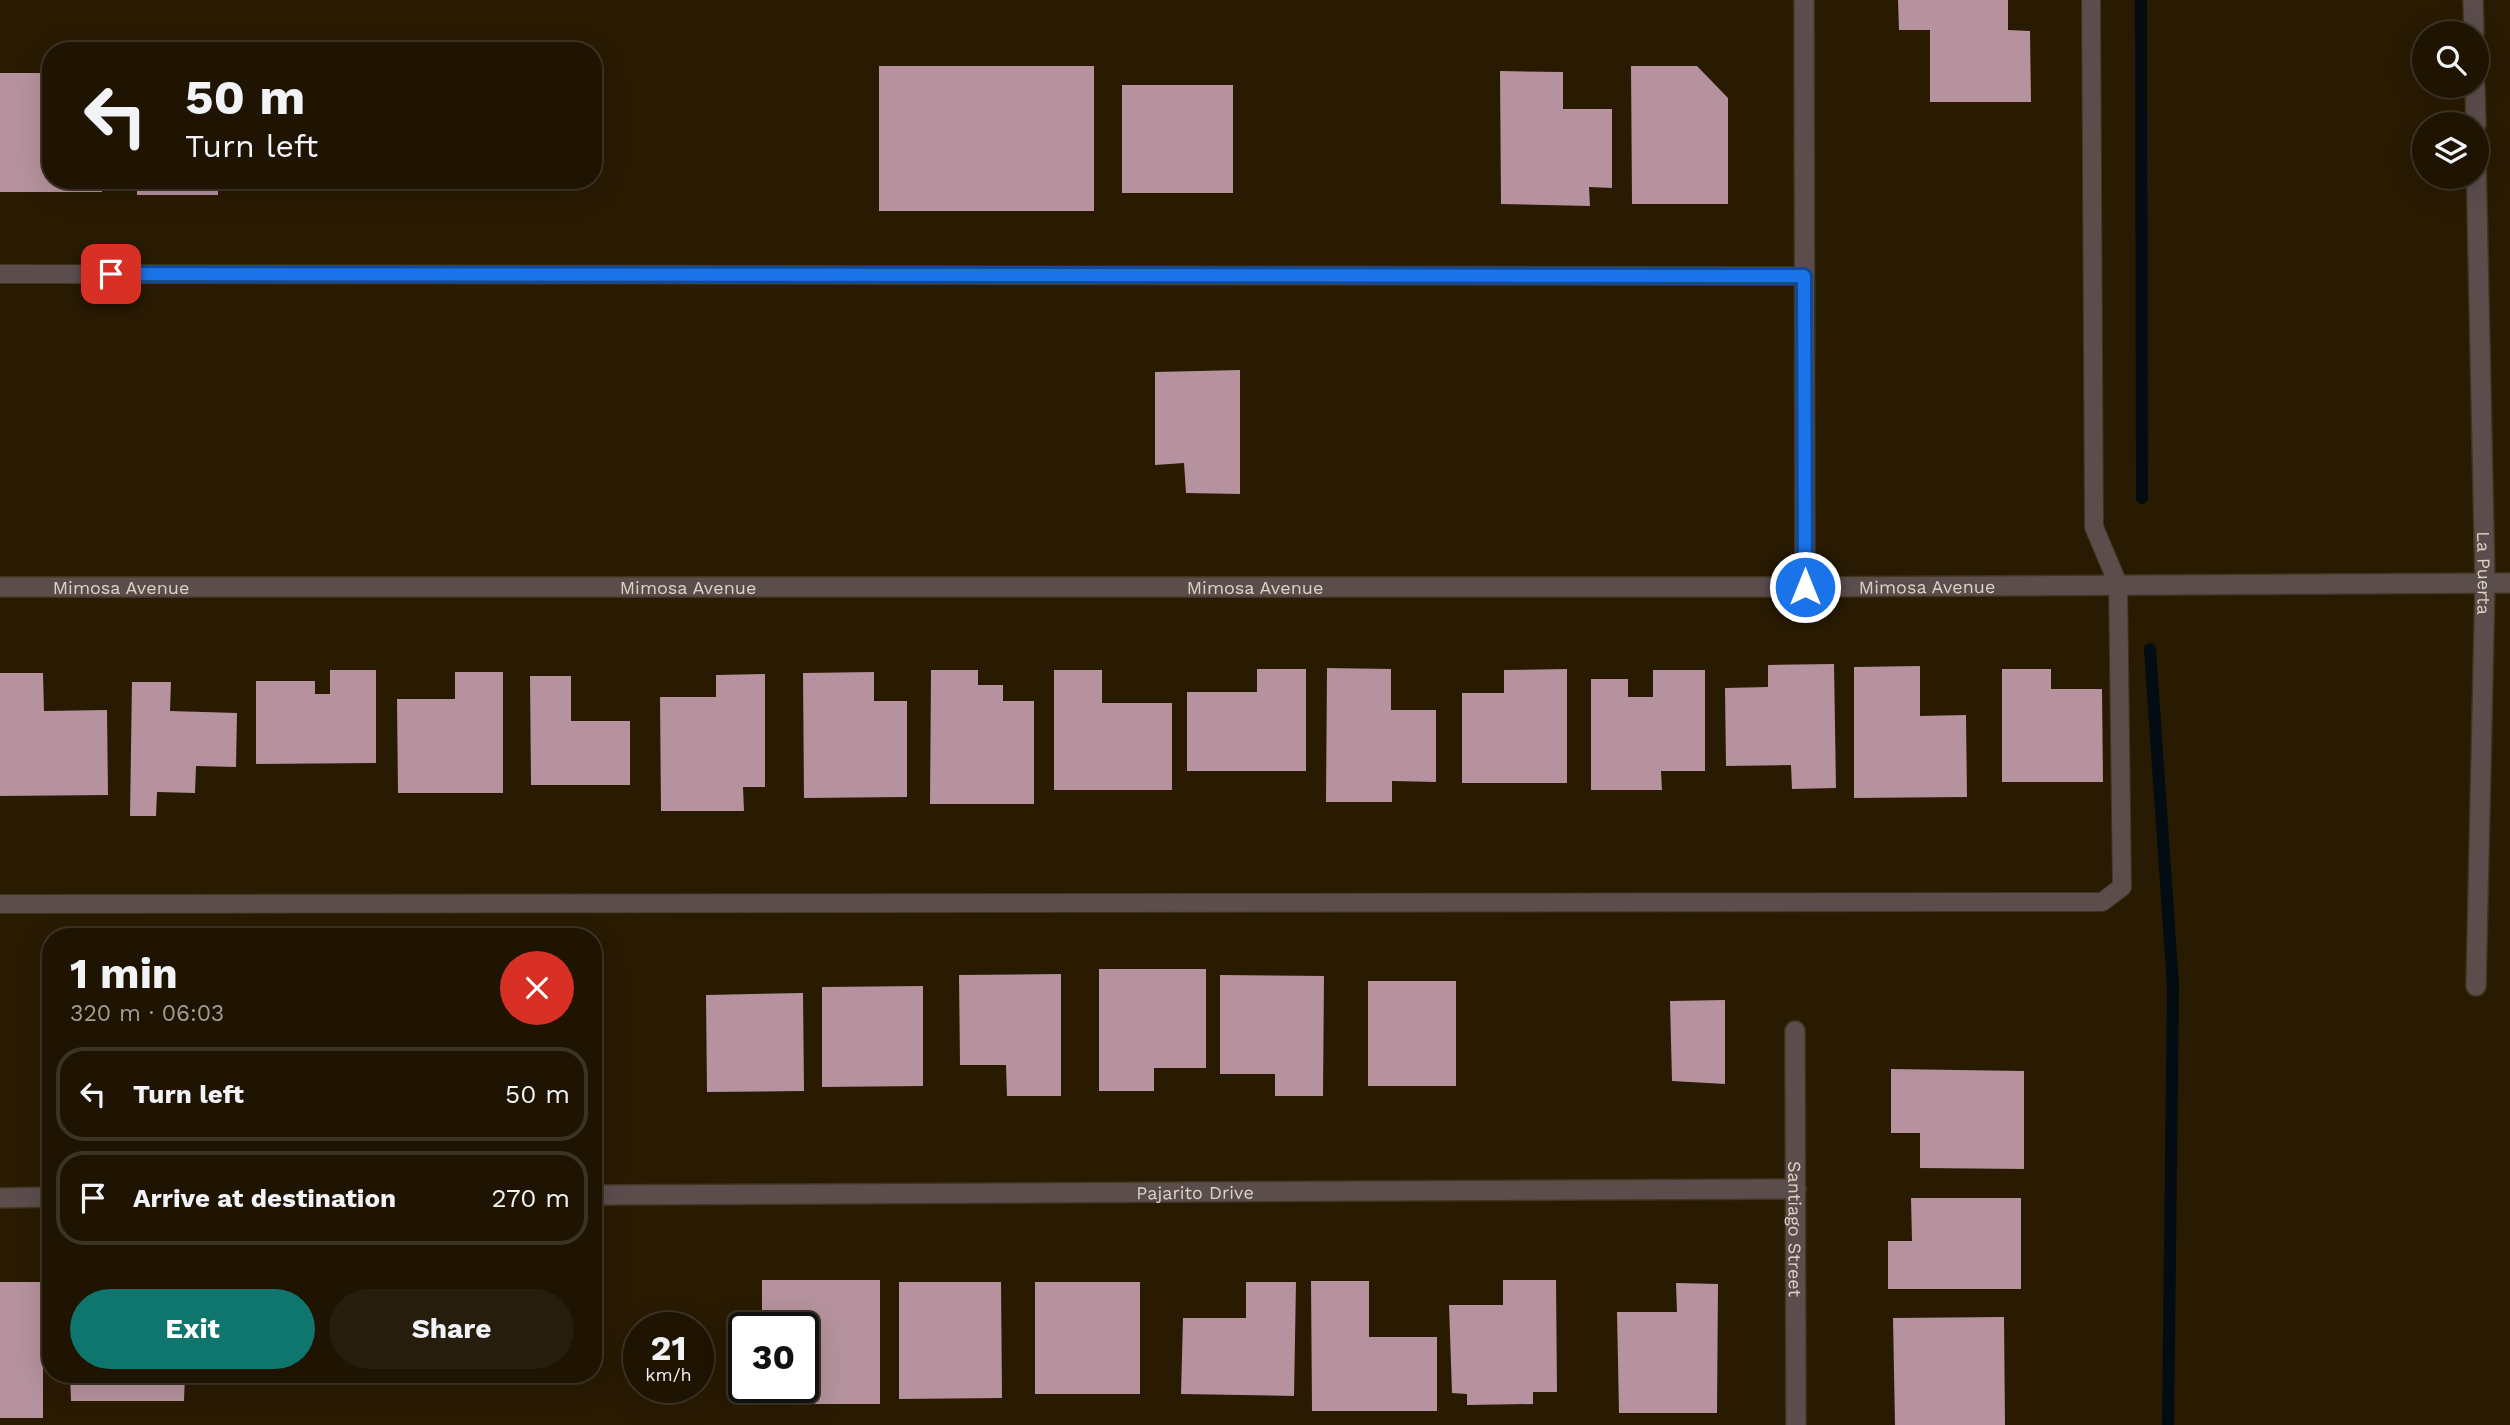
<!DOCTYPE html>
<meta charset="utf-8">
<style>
:root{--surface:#1f1402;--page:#271d0c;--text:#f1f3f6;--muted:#a19e99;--line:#3c3324;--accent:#0f766e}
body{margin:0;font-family:"Work Sans",sans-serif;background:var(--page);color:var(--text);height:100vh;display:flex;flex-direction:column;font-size:26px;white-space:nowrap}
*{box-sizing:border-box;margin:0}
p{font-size:23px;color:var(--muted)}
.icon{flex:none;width:38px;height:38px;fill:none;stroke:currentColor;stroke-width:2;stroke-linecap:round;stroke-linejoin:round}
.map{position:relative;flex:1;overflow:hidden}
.panel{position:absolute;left:42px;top:928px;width:560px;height:455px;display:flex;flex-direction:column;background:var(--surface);border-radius:28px;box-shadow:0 7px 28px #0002,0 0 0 2px var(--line)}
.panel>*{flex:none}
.top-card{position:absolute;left:42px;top:42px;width:560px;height:147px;border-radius:28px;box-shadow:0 7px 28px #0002,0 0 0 2px var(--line);background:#1f1402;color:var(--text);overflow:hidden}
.controls{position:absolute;left:2412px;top:21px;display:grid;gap:14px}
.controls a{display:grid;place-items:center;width:77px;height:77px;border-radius:50%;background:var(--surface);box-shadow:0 7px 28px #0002,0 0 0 2px var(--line);font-size:35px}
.speed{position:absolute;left:623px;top:1312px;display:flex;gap:14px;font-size:35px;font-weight:700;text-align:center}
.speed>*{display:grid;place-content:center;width:91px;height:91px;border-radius:50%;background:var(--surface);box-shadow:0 7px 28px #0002,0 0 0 2px var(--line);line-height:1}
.speed small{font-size:18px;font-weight:400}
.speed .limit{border:4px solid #111;border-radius:10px;background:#fff;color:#111}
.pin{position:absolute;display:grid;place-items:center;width:60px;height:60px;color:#fff;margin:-30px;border-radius:14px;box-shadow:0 4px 10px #0006}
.me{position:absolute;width:77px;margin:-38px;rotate:0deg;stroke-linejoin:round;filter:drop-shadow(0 0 5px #0008)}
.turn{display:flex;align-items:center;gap:24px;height:147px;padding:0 28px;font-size:32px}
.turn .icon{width:91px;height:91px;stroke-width:2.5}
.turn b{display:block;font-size:49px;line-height:60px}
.round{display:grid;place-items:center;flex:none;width:74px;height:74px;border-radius:37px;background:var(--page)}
.head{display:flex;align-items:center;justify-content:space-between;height:119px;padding:0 28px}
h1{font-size:42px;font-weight:700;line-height:52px}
.primary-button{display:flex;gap:14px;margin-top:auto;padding:14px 28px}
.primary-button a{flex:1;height:80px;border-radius:42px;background:var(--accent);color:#fff;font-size:28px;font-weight:700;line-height:80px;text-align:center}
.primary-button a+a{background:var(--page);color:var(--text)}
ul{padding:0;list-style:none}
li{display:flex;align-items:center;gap:21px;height:94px;margin:0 14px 10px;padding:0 14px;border:4px solid var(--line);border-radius:28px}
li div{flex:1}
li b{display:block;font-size:26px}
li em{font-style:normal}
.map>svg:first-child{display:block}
</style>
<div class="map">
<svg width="2510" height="1425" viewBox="0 0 2510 1425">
<rect width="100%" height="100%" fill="#291a02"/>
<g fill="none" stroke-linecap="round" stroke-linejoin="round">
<path stroke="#030c12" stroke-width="12" d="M 2141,0 L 2142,498
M 2150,649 L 2173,986 L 2168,1425"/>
</g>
<path fill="#b5929d" d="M 1898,0 L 2008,0 L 2008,30 L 2030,31 L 2031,102 L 1930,102 L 1930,30 L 1899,30 Z
M 879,66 L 1094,66 L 1094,211 L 879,211 Z
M 1631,66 L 1697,66 L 1728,98 L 1728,204 L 1632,204 Z
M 1500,71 L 1563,72 L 1563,109 L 1612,109 L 1612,188 L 1589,187 L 1590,206 L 1501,204 Z
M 0,73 L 40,73 L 40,109 L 51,109 L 51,180 L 102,180 L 102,192 L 0,192 Z
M 1122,85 L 1233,85 L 1233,193 L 1122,193 Z
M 137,180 L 218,180 L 218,195 L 137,195 Z
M 243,180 L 350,180 L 350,186 L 243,186 Z
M 370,180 L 478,180 L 478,189 L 370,189 Z
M 1240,370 L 1240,494 L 1186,493 L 1184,463 L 1155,465 L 1155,372 Z
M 1834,664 L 1836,788 L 1792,789 L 1791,765 L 1726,766 L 1725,688 L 1768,687 L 1768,665 Z
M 1920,666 L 1920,716 L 1966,715 L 1967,797 L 1854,798 L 1854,667 Z
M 1327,668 L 1391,669 L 1391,710 L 1436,710 L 1436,782 L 1392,781 L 1392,802 L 1326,802 Z
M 1257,669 L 1306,669 L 1306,771 L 1187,771 L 1187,692 L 1257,692 Z
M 1567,669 L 1567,783 L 1462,783 L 1462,693 L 1504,693 L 1504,670 Z
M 2002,669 L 2051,669 L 2051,689 L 2102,689 L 2103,782 L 2002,782 Z
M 330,670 L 376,670 L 376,763 L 256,764 L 256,681 L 315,681 L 315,694 L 330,694 Z
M 931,670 L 978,670 L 978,685 L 1003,685 L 1003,701 L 1034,701 L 1034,804 L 930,804 Z
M 1054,670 L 1102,670 L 1102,703 L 1172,703 L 1172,790 L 1054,790 Z
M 1653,670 L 1705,670 L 1705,771 L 1661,771 L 1662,790 L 1591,790 L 1591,679 L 1628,679 L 1628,697 L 1653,697 Z
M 455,672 L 503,672 L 503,793 L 398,793 L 397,699 L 455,699 Z
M 874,672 L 874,701 L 907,701 L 907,797 L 804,798 L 803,673 Z
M 0,673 L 43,673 L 44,711 L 107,710 L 108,795 L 0,796 Z
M 765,674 L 765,787 L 743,787 L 744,811 L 661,811 L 660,697 L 716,697 L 716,675 Z
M 530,676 L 571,676 L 571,721 L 630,721 L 630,785 L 531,785 Z
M 132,682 L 171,682 L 170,711 L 237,713 L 236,767 L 196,766 L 195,793 L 157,792 L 156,816 L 130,816 Z
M 1099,969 L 1206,969 L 1206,1068 L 1154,1068 L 1154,1091 L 1099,1091 Z
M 1061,974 L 1061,1096 L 1007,1096 L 1006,1065 L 960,1065 L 959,975 Z
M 1220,975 L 1324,976 L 1323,1096 L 1275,1096 L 1275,1074 L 1220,1074 Z
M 1368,981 L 1456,981 L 1456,1086 L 1368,1086 Z
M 923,986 L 923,1086 L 822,1087 L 822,987 Z
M 803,993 L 804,1091 L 707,1092 L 706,995 Z
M 1725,1000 L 1725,1084 L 1672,1081 L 1670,1001 Z
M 1891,1069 L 2024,1071 L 2024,1169 L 1920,1168 L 1920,1133 L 1891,1133 Z
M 1911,1198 L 2021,1198 L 2021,1289 L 1888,1289 L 1888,1241 L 1912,1241 Z
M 762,1280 L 880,1280 L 880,1404 L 762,1404 L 762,1388 L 803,1388 L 803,1328 L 762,1328 Z
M 1503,1280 L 1556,1280 L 1557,1392 L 1533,1392 L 1533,1404 L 1467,1405 L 1467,1394 L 1452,1393 L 1449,1305 L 1503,1305 Z
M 1311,1281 L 1369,1281 L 1369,1337 L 1437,1337 L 1437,1411 L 1312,1411 Z
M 0,1282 L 43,1282 L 43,1418 L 0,1418 Z
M 899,1282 L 1001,1282 L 1002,1398 L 899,1399 Z
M 1035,1282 L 1140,1282 L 1140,1394 L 1035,1394 Z
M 1246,1282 L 1296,1282 L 1294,1396 L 1181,1394 L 1183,1318 L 1246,1318 Z
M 1676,1283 L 1718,1284 L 1717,1413 L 1619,1413 L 1617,1312 L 1677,1312 Z
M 2004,1317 L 2005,1425 L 1895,1425 L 1893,1318 Z
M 70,1374 L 185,1374 L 184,1401 L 71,1401 Z"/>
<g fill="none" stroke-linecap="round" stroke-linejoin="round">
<defs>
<path id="service" d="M 0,274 L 1804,276
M 0,904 L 2102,902 L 2122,887 L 2118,584 L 2094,527 L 2091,0"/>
<g id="minor">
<path d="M 1804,0 L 1805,587"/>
<path d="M 2473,0 L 2474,33"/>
<path d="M 2475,86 L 2476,124"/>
<path id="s1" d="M 2476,158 L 2485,583 L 2476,986"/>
<path id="s2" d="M 0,587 L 1805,587 L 2510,583"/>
<path id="s3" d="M 1795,1031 L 1796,1425"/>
<path id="s4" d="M 593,1195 L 1796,1189"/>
<path d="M 0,1198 L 51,1197"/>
</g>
</defs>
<use href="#service" stroke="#42341d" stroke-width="20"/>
<use href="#minor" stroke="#42341d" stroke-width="22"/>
<use href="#service" stroke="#5c4d4d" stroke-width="18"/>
<use href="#minor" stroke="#5c4d4d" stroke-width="19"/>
</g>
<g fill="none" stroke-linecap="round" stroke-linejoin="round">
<defs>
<path id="route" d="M 111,274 L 1804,276 L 1805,587"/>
</defs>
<use href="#route" stroke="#114b97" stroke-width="18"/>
<use href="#route" stroke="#1a73e8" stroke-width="12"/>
</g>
<g text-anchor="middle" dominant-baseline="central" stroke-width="7" stroke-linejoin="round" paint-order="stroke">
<g font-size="18" fill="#ddd3c4" stroke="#291a02">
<text stroke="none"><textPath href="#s1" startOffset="415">La Puerta</textPath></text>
<text stroke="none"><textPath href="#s2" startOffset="1927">Mimosa Avenue</textPath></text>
<text stroke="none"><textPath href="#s2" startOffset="121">Mimosa Avenue</textPath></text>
<text stroke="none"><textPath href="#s2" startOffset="688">Mimosa Avenue</textPath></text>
<text stroke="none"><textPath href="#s2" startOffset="1255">Mimosa Avenue</textPath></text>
<text stroke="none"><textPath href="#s4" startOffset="602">Pajarito Drive</textPath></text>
<text stroke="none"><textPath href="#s3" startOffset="198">Santiago Street</textPath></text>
</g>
</g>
</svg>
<div class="controls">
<a><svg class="icon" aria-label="search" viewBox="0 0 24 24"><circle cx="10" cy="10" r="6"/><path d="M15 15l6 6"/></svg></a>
<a><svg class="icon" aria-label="layers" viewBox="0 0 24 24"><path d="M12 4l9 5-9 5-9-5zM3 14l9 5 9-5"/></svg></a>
</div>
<div class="speed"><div>21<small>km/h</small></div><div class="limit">30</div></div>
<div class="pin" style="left:111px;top:274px;background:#d93025"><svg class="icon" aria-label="arrive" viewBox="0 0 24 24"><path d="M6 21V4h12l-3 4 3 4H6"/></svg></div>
<svg class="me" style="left:1805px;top:587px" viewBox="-20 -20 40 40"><circle r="17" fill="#1a73e8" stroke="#fff" stroke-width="3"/><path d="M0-11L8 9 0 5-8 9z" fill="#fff"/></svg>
<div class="top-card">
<div class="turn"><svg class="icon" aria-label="left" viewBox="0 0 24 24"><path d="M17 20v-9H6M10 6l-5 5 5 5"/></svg><div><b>50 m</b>Turn left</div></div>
</div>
<section class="panel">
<div class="head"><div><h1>1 min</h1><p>320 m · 06:03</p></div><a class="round" style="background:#d93025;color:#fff"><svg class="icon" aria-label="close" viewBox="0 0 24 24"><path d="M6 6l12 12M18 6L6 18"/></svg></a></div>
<ul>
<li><svg class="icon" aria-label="left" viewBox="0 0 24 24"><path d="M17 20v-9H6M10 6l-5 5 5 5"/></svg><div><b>Turn left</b></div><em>50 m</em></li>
<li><svg class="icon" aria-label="arrive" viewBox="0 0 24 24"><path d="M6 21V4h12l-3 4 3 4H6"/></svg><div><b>Arrive at destination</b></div><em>270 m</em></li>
</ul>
<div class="primary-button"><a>Exit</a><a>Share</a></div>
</section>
</div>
